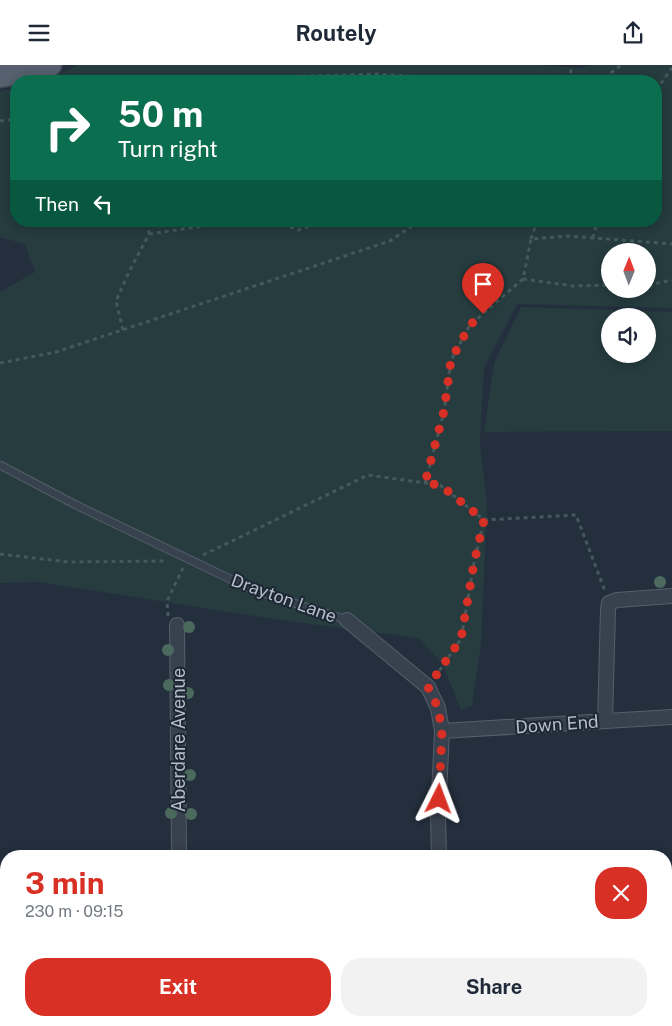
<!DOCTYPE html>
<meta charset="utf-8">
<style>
:root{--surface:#fff;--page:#f2f2f3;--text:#1f2937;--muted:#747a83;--accent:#d93025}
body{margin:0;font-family:"Public Sans",sans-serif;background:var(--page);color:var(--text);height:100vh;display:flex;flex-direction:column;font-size:19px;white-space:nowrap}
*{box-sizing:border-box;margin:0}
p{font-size:16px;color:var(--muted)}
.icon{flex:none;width:28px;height:28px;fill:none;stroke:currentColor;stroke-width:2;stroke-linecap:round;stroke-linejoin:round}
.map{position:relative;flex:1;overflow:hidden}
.side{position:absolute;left:0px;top:785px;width:672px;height:176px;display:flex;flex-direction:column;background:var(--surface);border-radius:20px 20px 0 0;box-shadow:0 2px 12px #0003}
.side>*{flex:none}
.hud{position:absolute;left:10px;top:10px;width:652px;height:152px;border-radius:20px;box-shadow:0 2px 12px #0003;background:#0b6e4f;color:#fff;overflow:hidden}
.needle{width:32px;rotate:1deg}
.controls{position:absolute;left:601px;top:178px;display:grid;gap:10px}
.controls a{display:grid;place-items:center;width:55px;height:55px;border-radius:50%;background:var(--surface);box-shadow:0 2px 12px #0003;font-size:25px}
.pin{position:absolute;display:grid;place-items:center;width:42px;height:42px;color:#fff;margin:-51px -21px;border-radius:50% 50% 50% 0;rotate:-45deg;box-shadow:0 0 5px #0007}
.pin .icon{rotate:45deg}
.me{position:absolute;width:55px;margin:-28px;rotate:3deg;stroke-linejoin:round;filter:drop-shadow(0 0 4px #0008)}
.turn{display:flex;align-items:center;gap:18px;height:105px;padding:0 25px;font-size:22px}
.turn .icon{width:65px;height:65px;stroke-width:2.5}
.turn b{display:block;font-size:35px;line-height:42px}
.then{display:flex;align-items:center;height:48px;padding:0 25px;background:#0003;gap:10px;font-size:19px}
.round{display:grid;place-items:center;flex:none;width:52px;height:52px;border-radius:20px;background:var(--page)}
.headline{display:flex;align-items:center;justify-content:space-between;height:85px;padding:0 25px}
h1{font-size:30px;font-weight:700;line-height:38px;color:var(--accent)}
.primary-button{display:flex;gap:10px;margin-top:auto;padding:10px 25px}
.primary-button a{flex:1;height:58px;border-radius:20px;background:var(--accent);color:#fff;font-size:20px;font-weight:700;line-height:58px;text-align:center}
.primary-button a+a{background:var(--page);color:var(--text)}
header{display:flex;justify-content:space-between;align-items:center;height:65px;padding:0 25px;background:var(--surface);font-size:22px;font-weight:700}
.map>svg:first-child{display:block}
</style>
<header><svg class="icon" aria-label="menu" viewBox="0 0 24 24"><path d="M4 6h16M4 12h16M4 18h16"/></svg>Routely<svg class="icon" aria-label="share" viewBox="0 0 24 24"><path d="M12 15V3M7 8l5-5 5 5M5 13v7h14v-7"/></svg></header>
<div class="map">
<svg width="672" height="961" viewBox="0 0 672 961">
<rect width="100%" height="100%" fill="#242f3e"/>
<path fill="#263c3f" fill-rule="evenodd" d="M 76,0 L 540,0 L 580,3 L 588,0 L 672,0 L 672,243 L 517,239 L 484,303 L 480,378 L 487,439 L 481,579 L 472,641 L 461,645 L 442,598 L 418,573 L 280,555 L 39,517 L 0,518 L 0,227 L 35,207 L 25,179 L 0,172 L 0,26 L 16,23 L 16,156 L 656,156 L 656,16 L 45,16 L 74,2 ZM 610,186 L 648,186 L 648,224 L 610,224 Z
M 521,242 L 672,247 L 672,366 L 484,367 L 494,298 ZM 610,251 L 648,251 L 648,289 L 610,289 Z"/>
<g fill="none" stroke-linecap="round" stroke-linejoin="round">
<defs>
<path id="lane" d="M 0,400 L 76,440 L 253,525 L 347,555"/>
<path id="street" d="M 347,555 L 428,622 L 438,643 L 442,666 L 438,751 L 439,791
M 177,560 L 179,791
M 605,656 L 608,545 L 609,538 L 617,535 L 672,531
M 442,666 L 672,652
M 179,955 L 179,961
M 460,955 L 461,961"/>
<path id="primary" d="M 0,11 L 45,4 L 50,0"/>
</defs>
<use href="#lane" stroke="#565f6c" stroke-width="9"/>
<use href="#street" stroke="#565f6c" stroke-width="16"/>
<use href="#primary" stroke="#414a57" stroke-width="25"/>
<path stroke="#44595c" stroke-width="3" stroke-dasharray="4 4" stroke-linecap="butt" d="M 231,16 L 244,13 L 377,9 L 479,16
M 516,16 L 569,15
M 569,16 L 572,0
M 597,16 L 607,11 L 621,0
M 656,25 L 672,3
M 0,56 L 16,54
M 275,156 L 298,165 L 325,156
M 149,169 L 211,160 L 219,156
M 593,173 L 597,156
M 531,174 L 537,156
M 523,214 L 573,221 L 610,220
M 648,219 L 653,219 L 672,215
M 123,265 L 116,236 L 129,207 L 149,169 L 147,156
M 0,298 L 56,287 L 390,176 L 419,156
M 425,418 L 444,347 L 451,295 L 470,260 L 523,214 L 531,174 L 569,171 L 672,179
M 0,489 L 68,497 L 165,496
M 203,490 L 368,410 L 440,420 L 484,455 L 576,450 L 605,526
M 168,551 L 167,536 L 183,503
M 435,612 L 461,574 L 474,498 L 484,455"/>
<use href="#lane" stroke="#38414e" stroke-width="7"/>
<use href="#street" stroke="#38414e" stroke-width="14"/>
<use href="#primary" stroke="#56606e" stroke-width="22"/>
</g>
<g fill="#4b6a5d">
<circle cx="660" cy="517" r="6"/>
<circle cx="189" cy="562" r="6"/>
<circle cx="168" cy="585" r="6"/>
<circle cx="169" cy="620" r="6"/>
<circle cx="188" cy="628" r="6"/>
<circle cx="190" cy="710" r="6"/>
<circle cx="171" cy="748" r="6"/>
<circle cx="191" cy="749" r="6"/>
</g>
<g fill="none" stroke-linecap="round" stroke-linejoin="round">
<path stroke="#d93025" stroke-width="9" stroke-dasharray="0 16.2" d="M 439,734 L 442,666 L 438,643 L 428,622 L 461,574 L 474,498 L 484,455 L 440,420 L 425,418 L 444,346 L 451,295 L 470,260 L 483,249"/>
</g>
<g text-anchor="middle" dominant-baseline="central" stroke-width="4" stroke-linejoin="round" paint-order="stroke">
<g font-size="18" fill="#b4bcc9" stroke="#1d2633">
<text transform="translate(284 533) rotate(20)">Drayton Lane</text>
<text transform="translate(557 659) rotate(-4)">Down End</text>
<text transform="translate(178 675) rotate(-90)">Aberdare Avenue</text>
</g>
</g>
</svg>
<div class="controls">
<a><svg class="needle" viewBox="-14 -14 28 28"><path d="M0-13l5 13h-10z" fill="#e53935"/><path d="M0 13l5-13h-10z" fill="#747a83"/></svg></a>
<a><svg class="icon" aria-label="sound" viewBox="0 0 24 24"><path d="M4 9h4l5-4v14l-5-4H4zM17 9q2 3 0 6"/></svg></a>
</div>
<div class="pin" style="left:483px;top:249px;background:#d93025"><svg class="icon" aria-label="arrive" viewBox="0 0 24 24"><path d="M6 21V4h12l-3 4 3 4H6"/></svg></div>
<svg class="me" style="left:439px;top:734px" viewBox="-20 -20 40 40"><path d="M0-17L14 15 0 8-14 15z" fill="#d93025" stroke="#fff" stroke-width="4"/></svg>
<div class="hud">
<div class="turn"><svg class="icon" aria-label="right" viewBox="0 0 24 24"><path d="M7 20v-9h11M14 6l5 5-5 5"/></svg><div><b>50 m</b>Turn right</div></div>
<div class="then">Then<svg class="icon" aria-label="left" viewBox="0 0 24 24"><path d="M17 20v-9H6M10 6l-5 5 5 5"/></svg></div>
</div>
<section class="side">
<div class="headline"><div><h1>3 min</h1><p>230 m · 09:15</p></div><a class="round" style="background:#d93025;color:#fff"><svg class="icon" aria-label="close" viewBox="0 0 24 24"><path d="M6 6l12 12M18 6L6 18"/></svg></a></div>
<div class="primary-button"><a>Exit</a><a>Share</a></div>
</section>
</div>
